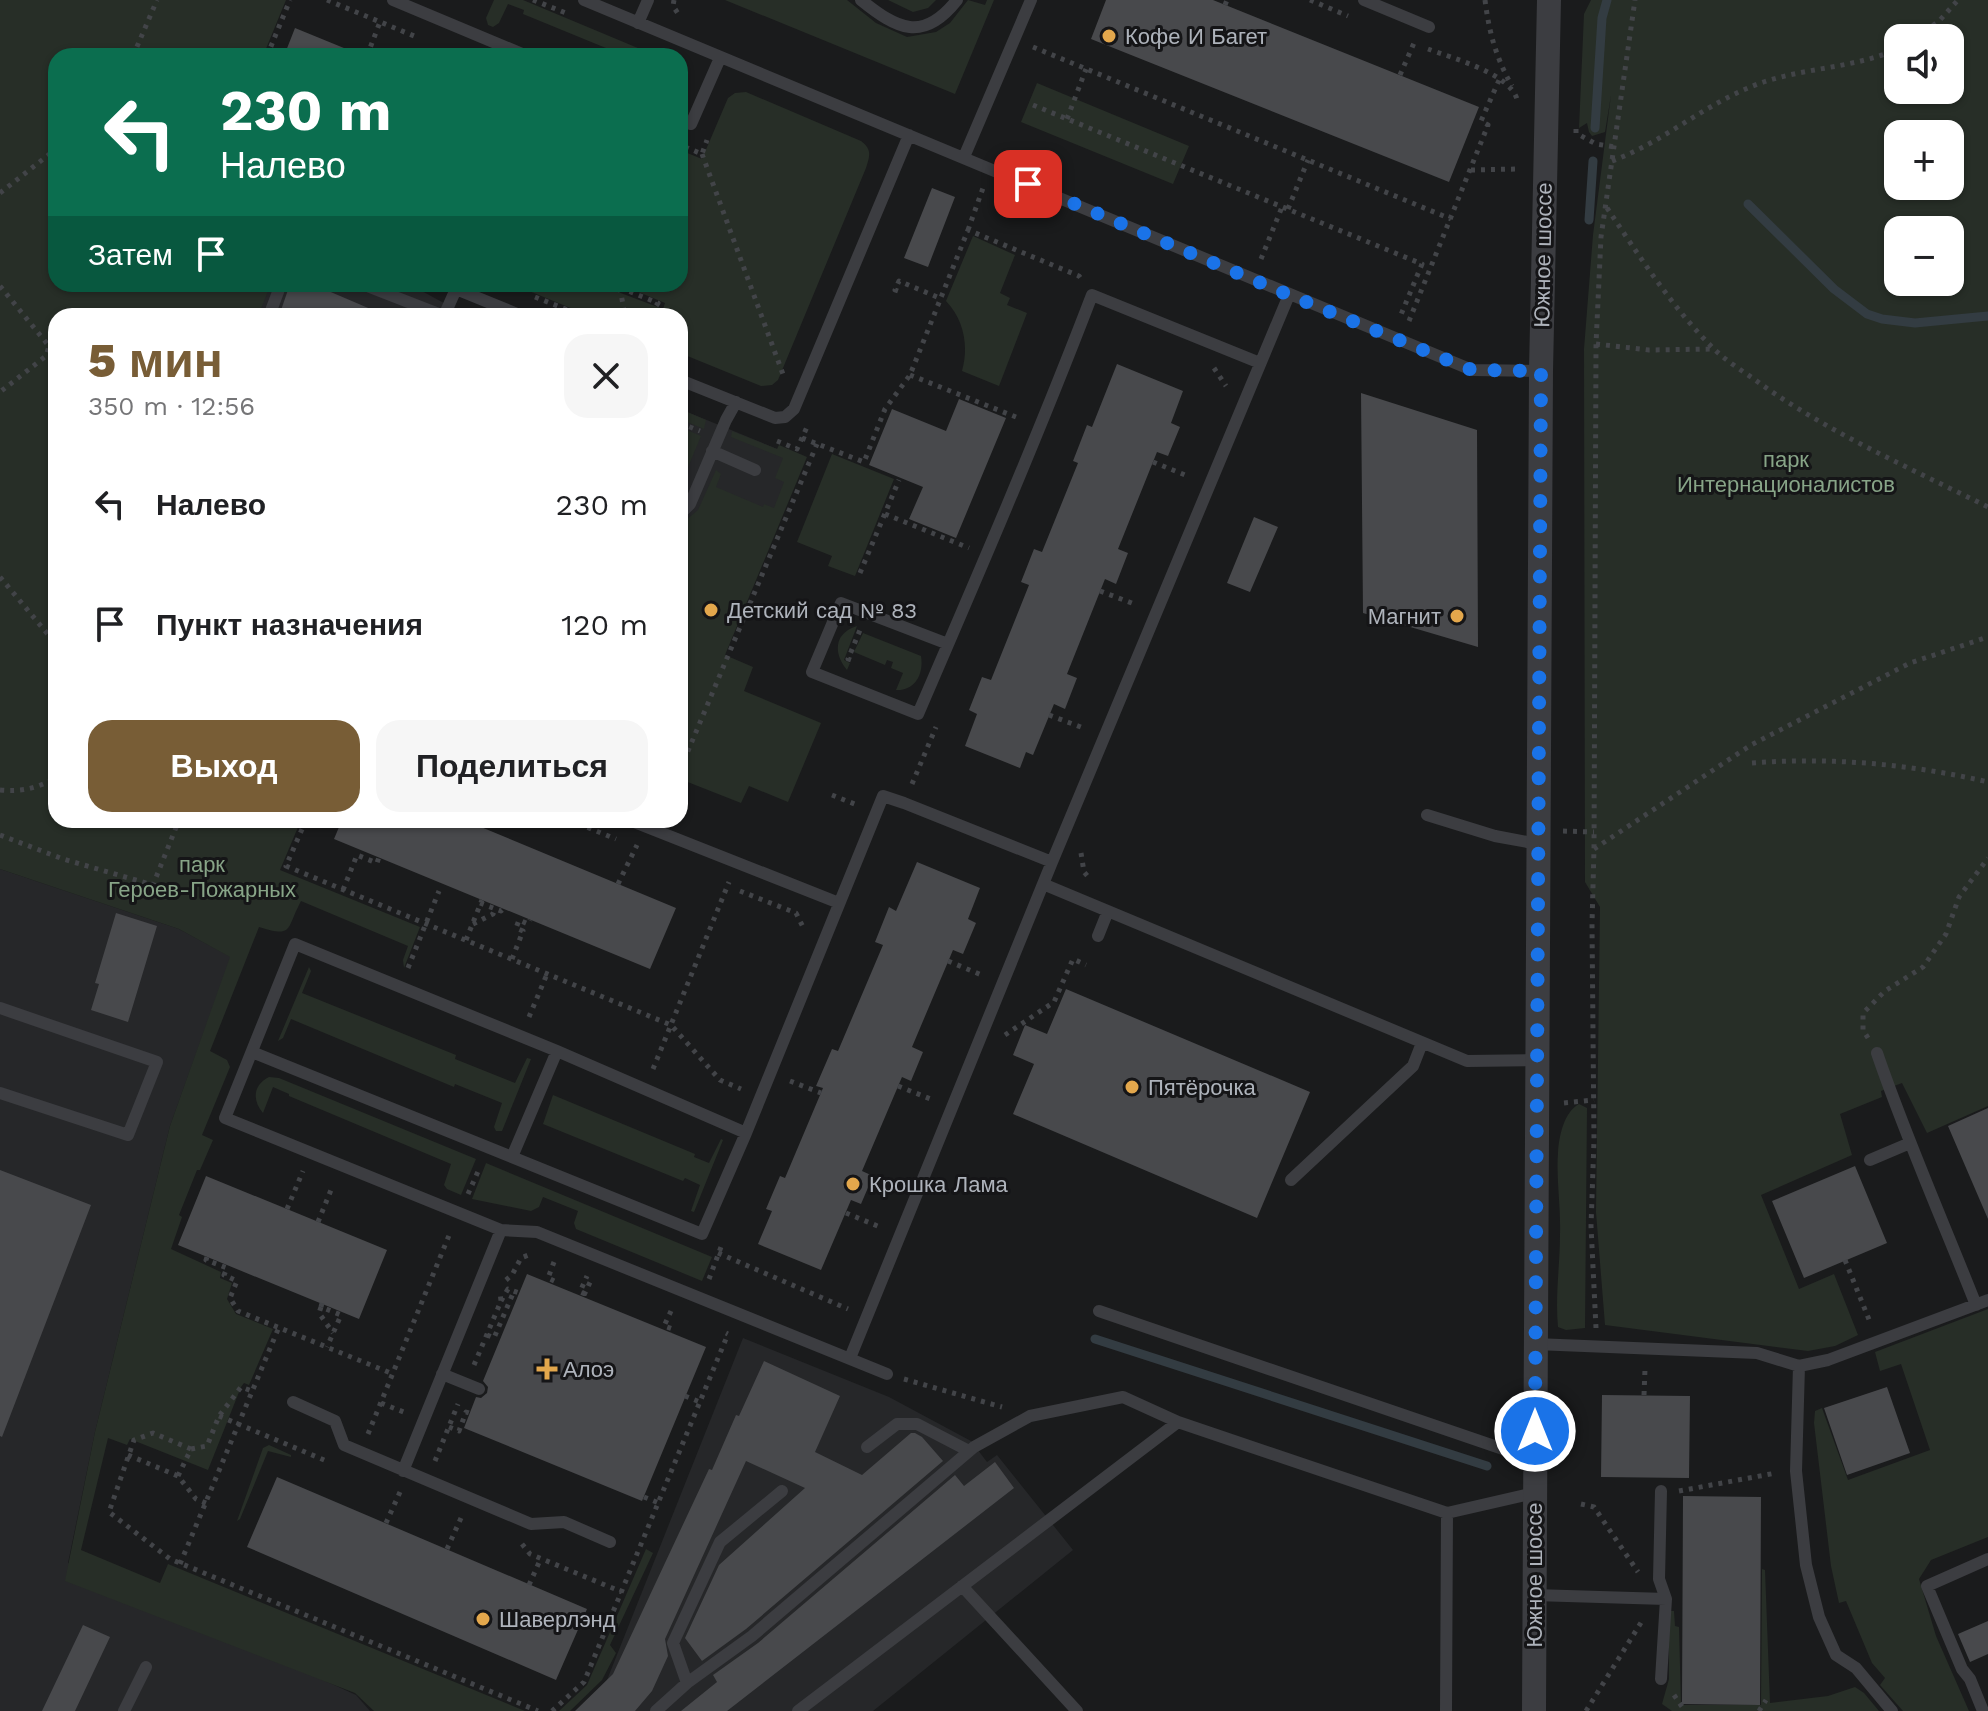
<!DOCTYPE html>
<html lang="ru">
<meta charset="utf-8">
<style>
:root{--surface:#fff;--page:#f6f6f6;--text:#202124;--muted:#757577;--accent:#785d36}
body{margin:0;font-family:"Work Sans",sans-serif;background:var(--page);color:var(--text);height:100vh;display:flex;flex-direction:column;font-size:30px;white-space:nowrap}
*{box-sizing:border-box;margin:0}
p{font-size:26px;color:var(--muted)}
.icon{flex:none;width:44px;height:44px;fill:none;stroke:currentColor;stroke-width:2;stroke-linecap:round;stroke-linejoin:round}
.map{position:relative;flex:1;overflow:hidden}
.details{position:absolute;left:48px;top:308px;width:640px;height:520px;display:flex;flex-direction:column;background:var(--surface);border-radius:24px;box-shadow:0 2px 6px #0004}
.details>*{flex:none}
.hud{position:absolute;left:48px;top:48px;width:640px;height:244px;border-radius:24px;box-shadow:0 2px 6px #0004;background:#0b6e4f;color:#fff;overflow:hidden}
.buttons{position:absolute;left:1884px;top:24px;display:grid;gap:16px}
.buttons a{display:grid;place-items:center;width:80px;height:80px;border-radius:16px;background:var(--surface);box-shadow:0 2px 6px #0004;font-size:40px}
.pin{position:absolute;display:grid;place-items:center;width:68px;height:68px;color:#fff;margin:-34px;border-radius:16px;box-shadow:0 4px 12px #0006}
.me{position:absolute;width:88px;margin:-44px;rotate:0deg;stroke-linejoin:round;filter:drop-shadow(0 0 6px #0008)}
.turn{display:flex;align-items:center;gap:28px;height:168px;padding:0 40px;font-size:36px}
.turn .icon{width:104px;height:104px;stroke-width:2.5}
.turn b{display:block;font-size:56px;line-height:68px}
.then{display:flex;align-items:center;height:76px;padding:0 40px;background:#0003;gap:16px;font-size:30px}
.round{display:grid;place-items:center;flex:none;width:84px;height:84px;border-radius:24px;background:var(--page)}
.head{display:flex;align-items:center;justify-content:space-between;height:136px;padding:0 40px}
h1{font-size:48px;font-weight:800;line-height:60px;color:var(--accent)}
.primary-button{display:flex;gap:16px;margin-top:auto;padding:16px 40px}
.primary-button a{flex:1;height:92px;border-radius:24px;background:var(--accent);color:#fff;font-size:32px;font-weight:800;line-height:92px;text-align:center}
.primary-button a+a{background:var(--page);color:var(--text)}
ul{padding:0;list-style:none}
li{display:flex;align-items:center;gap:24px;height:120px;padding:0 40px}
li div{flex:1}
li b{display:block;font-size:30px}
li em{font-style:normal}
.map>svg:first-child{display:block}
</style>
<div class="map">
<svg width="1988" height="1711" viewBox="0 0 1988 1711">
<rect width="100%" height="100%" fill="#1a1b1c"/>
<path fill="#262729" d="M 269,284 L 409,284 L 464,314 L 255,316 Z
M 680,409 L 804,460 L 680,759 Z
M 0,869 L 179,929 L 231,957 L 170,1126 L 95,1432 L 68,1563 L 356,1695 L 370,1711 L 0,1711 Z
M 743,1338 L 889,1397 L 971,1441 L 987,1462 L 997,1455 L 1073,1550 L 873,1711 L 579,1711 L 603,1690 Z"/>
<path fill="#272e27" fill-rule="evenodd" d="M 0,0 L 286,0 L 263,56 L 56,56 L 56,284 L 271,284 L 258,316 L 56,316 L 56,820 L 301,820 L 280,870 L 420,927 L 404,968 L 403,960 L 408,946 L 301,901 C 286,929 294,938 259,927 L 210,1051 L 227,1060 L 230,1067 L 202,1135 L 213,1140 L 200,1170 L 197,1170 L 179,1215 L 182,1217 L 171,1249 L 221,1272 L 220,1278 L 232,1283 L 227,1299 L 236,1314 L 273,1329 L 249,1385 L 244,1383 L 241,1387 L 208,1470 L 130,1439 L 127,1445 L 108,1438 L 81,1550 L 160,1583 L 168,1564 L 525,1711 L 374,1711 L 355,1693 L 65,1581 L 95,1432 L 170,1126 L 230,957 L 179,929 L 0,869 Z
M 494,0 L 523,0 L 657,56 L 617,56 L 618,53 L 523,14 L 524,10 L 508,4 L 499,23 L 493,27 L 488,25 L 486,18 Z
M 725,0 L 847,0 L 876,23 L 907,37 L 936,32 L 950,23 L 968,0 L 985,5 L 987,0 L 994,0 L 955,94 Z
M 888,0 L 936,0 L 928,8 L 913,12 Z
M 1591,0 L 1988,0 L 1988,1106 L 1927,1133 L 1902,1083 L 1881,1091 L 1882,1097 L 1840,1114 L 1852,1155 L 1761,1195 L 1799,1289 L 1834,1274 L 1858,1335 L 1835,1346 L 1808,1351 L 1605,1325 L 1596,1212 L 1600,907 L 1585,882 L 1584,349 L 1593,235 L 1611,95 L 1605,132 L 1592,136 L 1589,132 L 1587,123 L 1579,128 L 1584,14 ZM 1898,38 L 1950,38 L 1950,90 L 1898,90 ZM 1898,134 L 1950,134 L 1950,186 L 1898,186 ZM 1898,230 L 1950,230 L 1950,282 L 1898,282 Z
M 1037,83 L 1189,146 L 1173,184 L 1021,122 Z
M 746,92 L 861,141 C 872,149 870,156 866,168 L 778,380 L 772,385 L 761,386 L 680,353 L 680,316 L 590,316 L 512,284 L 597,284 L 663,309 L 665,303 L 619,284 L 680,284 L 680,150 L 702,159 L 728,98 L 735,93 Z
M 973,236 L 1015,255 L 1000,293 L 1010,298 L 1007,305 L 1027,313 L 999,386 L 962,371 C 969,346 964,320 946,301 Z
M 680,409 L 706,420 L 704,429 L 680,419 Z
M 680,427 L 701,436 L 686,472 L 680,470 L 680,455 L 688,436 L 680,432 Z
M 732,431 L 777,449 L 779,445 L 807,457 L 725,655 L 753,667 L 744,691 L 821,723 L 788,802 L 749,786 L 741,803 L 680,779 L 680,525 L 698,510 L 716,470 L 721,474 L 716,487 L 763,507 L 764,504 L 774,508 L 784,482 L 775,478 L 783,458 L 731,437 Z
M 832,454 L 894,479 L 855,576 L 828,566 L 832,556 L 797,542 Z
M 857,626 L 844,660 L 850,663 L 847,670 C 833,653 834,633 857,626 Z
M 863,633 L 921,656 C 924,674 915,691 896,690 L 903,673 L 891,668 L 893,662 L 887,660 L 885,665 L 854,652 Z
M 309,967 L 311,971 L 302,993 L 456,1055 L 455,1059 L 515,1083 L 527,1058 L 531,1059 L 502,1131 L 496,1131 L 494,1127 L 502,1103 L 455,1084 L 454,1087 L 291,1019 L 283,1038 L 278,1041 Z
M 269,1077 L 279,1078 L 476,1159 L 461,1195 L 447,1189 L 444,1185 L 451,1164 L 289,1096 L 289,1094 L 273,1087 L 263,1113 C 252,1100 253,1085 269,1077 Z
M 553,1095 L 695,1154 L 694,1157 L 709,1163 L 721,1139 L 723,1140 L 694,1212 L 691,1211 L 700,1185 L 685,1178 L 683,1181 L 543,1124 Z
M 1579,1104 L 1587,1108 L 1585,1328 L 1566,1330 L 1558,1327 C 1555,1296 1560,1265 1560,1234 C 1561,1207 1556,1179 1558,1153 C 1559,1136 1564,1112 1579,1104 Z
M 486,1163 L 712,1257 L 702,1281 L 576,1229 L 574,1223 L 578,1211 L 543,1197 L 539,1207 L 531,1211 L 472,1199 Z
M 1988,1309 L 1988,1537 L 1931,1560 L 1919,1579 L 1936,1636 L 1969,1711 L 1903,1711 L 1880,1685 L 1885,1678 L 1872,1663 L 1846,1601 L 1839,1603 L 1831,1566 L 1814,1423 L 1815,1411 L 1822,1408 L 1848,1480 L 1930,1450 L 1901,1364 L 1880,1371 L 1875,1352 Z
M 269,1445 L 291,1455 L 291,1457 L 268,1451 L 240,1519 L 237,1521 L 263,1448 Z
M 646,1549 L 653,1553 L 610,1645 L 616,1653 L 602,1680 L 570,1711 L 559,1711 L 587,1685 Z
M 1762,1569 L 1765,1570 L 1770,1703 L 1828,1696 L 1855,1687 L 1864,1693 L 1879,1711 L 1672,1711 L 1662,1704 L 1669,1679 L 1669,1611 L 1674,1611 L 1675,1626 L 1679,1627 L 1681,1705 L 1761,1705 Z"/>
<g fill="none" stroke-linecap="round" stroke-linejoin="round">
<path stroke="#333c42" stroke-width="9" d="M 1595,128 L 1602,18 L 1607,0
M 1748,204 L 1834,289 L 1867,314 L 1882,319 L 1915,323 L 1988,316
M 1589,220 L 1593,161
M 1095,1339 L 1487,1466"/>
</g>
<path fill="#48494c" d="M 1106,0 L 1213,0 L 1479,107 L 1449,182 L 1091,39 Z
M 295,28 L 361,55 L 360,56 L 284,56 Z
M 932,188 L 955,197 L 928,267 L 904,258 Z
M 290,284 L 312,284 L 387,316 L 279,316 Z
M 1117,364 L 1183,391 L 1171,423 L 1180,427 L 1168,456 L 1157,452 L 1118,549 L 1128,553 L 1116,584 L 1105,579 L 1067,674 L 1077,678 L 1065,709 L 1054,704 L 1033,755 L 1026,752 L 1020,768 L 965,746 L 977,714 L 969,710 L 982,677 L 991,680 L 1029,585 L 1021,582 L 1034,549 L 1042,552 L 1078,463 L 1073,461 L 1087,425 L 1092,427 Z
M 1361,393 L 1477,430 L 1478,647 L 1363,613 Z
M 959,399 L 1006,418 L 956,538 L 909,519 L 923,487 L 869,465 L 892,409 L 946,431 Z
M 1254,517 L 1278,527 L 1250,592 L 1227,583 Z
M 342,820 L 464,820 L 676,908 L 650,969 L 334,839 Z
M 917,862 L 980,888 L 968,919 L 976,923 L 963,954 L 953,950 L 912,1047 L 923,1052 L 911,1081 L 902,1077 L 862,1171 L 873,1176 L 861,1204 L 851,1200 L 821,1270 L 758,1244 L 772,1211 L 766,1209 L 780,1176 L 785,1178 L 823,1088 L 816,1086 L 832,1049 L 838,1051 L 883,945 L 875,942 L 889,907 L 896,911 Z
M 116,913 L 157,926 L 128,1022 L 91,1010 L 99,984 L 95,983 Z
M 1066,989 L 1310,1092 L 1257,1218 L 1013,1114 L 1034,1064 L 1013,1055 L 1025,1025 L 1047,1034 Z
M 1988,1108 L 1988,1219 L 1948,1126 Z
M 1855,1166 L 1887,1243 L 1804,1278 L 1772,1201 Z
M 0,1170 L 91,1205 L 2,1437 L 0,1436 Z
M 206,1176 L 387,1250 L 359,1319 L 178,1245 Z
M 527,1274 L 706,1347 L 642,1501 L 464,1428 L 476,1397 L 481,1398 L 487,1393 L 488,1387 L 483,1381 Z
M 764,1361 L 840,1396 L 815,1452 L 862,1475 L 911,1433 L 915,1433 L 922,1437 L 943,1461 L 746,1629 L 702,1661 L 685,1638 L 719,1565 L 805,1488 L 746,1461 L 665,1639 L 668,1656 L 652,1691 L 635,1711 L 575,1711 L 613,1674 L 709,1469 L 712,1470 L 736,1415 L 739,1416 Z
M 1887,1387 L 1910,1453 L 1847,1475 L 1824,1408 Z
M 1602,1395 L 1690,1396 L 1689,1478 L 1601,1477 Z
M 995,1462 L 1014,1488 L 727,1711 L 681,1711 L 717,1682 L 713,1675 L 758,1643 L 955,1475 L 964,1486 Z
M 277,1477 L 587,1609 L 556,1680 L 247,1547 Z
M 1683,1496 L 1761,1497 L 1760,1705 L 1682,1704 Z
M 1988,1621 L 1988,1654 L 1970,1662 L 1958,1634 Z
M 83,1625 L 110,1637 L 75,1711 L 42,1711 Z"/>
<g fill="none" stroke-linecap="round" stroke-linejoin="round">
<path stroke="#424448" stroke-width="5" stroke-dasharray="4 6" stroke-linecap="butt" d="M 327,0 L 419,38
M 533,0 L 566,13
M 674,0 L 673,6 L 679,15
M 1310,0 L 1348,16
M 1485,0 C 1489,32 1496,58 1512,86
M 1225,5 L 1227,0
M 1917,38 L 1940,20 L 1958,0
M 1033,47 L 1451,219
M 1428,49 C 1452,58 1509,73 1517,99
M 133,56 L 157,0
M 267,56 L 290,0
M 367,56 L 380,22
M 1400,75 L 1414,43
M 1033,105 L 1422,264 L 1400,317
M 1067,119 L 1086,69
M 1576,129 L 1576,133 L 1596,144 L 1615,147
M 685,147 L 702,154 L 707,140
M 702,154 L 784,377
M 1612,161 C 1661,143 1700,108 1748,88 C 1796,67 1850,70 1898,49
M 1471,170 L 1518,169
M 0,193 L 56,149
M 1607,208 C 1638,254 1673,309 1714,349 C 1726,361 1743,371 1758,382 C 1829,433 1910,468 1988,507
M 1288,209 L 1308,160
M 968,230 L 983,188
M 1261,259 L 1282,207
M 611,284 L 658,303 L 656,306
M 0,286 L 49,346 L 46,356 L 0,392
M 620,288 L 625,316
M 898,291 L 895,290 L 899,281 L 942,299
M 535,297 L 583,316
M 1409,321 L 1488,125 L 1481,121 L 1500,78
M 1596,344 L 1649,350 L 1714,349
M 1214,368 L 1226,386
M 910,375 L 1021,419
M 680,423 L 700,431
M 802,438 L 864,462 L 885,409 L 910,375 L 968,230 L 1079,276 L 1082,280
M 777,441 L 797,449 L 807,427
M 1153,462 L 1190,477
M 885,514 L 969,548
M 860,573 L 899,480
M 0,577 L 56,644
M 1100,591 L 1137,605
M 851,660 L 848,659 L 860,630
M 1049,715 L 1086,729
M 1752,763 C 1831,757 1911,764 1988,782
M 680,770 L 817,444
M 912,784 L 936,727
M 0,790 C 22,792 37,788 56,778
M 832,795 L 857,805
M 306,820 L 286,866 L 671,1025 L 720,1080 L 741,1089
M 569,820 L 616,839
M 1563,831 L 1594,832
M 0,835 L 63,859 L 153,885 L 179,820
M 1594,849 L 1751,745 L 1910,663 L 1988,637
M 1081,853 L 1084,872 L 1091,880
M 618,884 L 637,845
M 343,890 L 357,855 L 377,863 L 379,857
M 740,891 L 796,913 L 804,929
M 480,903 L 501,911 L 503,909
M 473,924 L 493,914 L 495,909
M 466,940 L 482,900
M 512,959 L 523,931 L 516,928 L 519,920 L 528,924 L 530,920
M 948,961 L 984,976
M 408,968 L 439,891
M 529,1017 L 547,974
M 1005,1035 L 1054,1002 L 1073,959 L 1086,965
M 1868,1038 L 1863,1030 L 1863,1013 L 1885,991 L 1923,967 L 1946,934 L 1959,897 L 1988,858
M 653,1069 L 729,882
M 790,1081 L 821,1093
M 898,1086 L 933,1100
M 1564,1103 L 1594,1100
M 468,1194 L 480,1167
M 287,1209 L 303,1171
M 846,1213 L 880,1227
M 318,1222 L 333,1185
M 718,1253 L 848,1309
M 207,1257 L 206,1260 L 227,1268 L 224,1275 L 237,1281 L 230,1298 L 238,1311 L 393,1374
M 1845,1260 L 1870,1322
M 554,1262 L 548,1278 L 556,1282 L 555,1285
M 709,1279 L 721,1247
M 506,1280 L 512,1275 L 521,1258 L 531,1254
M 585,1294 L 580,1292 L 587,1276
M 584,1295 L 592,1278
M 501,1301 L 508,1289 L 519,1293
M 322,1303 L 321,1307 L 341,1315 L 327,1347
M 321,1307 L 319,1313 L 333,1333
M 671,1311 L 664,1326 L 673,1329 L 672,1333
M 1596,1328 L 1591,1226 L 1594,1140 L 1592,924 L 1594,849 L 1596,344 L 1601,237 L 1635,0
M 487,1335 L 494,1338 L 514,1291
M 474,1365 L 501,1301 L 500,1292
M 904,1379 L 1002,1407
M 1644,1395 L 1645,1369
M 685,1396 L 700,1402
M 381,1403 L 406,1413
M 219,1416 L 329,1462
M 449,1427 L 459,1431 L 466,1412 L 469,1413
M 368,1434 L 450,1233
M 191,1449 L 153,1433 L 134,1440 L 109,1512 L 170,1559 L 538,1711
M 128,1455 L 178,1476
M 435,1461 L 458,1404
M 1679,1491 L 1776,1473
M 644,1497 L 659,1503
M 206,1503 L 196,1499 L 178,1476 L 191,1449 L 207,1446 L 219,1416 L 241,1387 L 252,1391
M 1581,1504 L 1594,1507 L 1638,1572
M 386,1523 L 400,1492
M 522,1544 L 530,1554 L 622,1592
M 447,1549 L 461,1518
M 180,1564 L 279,1327
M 529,1585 L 541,1558
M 1674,1695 L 1685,1711
M 552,1711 L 584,1682 L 728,1334 L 726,1333
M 1586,1711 L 1642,1621
M 1759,1711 L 1766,1700"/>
<path stroke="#3c3d41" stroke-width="12" d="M 393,0 L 527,56
M 584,0 L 1472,370 L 1541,371
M 861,0 C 897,29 923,43 957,0
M 1364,0 L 1429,27
M 638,23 L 648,0
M 680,120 L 691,124 L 720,58
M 964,157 L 1031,0
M 362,284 L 444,316
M 269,316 L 281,284
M 444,316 L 456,289 L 522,316
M 680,380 L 775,418 L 785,417 L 794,409 L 909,135
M 712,451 L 755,470
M 680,514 L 690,504 L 726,420 L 736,402
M 948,644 L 841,603 L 812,672 L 918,714 C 978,575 1038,436 1092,295 L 1260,363
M 1427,815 L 1495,836 L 1538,844
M 629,820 L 839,903
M 1043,884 L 1467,1061 L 1537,1060
M 1098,936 L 1108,911
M 0,1008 L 157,1062 L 128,1135 L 0,1093
M 252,1052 L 702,1234 L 746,1133
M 1877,1053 C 1906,1138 1943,1221 1976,1305
M 512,1157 L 557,1051
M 1870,1160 L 1910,1143
M 1291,1180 L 1413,1066 L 1422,1043
M 1099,1311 L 1535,1460
M 1535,1344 L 1757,1353 L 1799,1366 L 1796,1471 L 1806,1565 L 1819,1617 L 1836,1655 L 1856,1668 L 1892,1711
M 850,1358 L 1052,862 L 1289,295
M 1799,1366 L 1828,1360 L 1988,1300
M 442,1374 L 479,1389
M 887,1374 L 537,1232 L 501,1230 L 225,1118 L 295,944 L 557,1051 L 746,1133 L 883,796 L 904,803 L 1052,862
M 293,1402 L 335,1421 L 344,1445 L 531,1524 L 564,1522 L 610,1542
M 867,1447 L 897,1424 L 917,1424 L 969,1451
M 403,1471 L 501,1230
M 1661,1491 L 1659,1579 L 1666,1599
M 962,1586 L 1077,1711
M 1534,1595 L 1666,1599 L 1661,1679
M 687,1683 L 673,1643 L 720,1542 L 782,1491
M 124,1711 L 146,1667
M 656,1711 L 687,1683 L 752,1636 L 974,1447 L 1030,1416 L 1123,1397 L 1178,1422 L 1447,1513 L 1534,1493
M 798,1711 L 1178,1422
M 1446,1711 L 1447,1513
M 1983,1711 L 1970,1679 L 1962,1669 L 1927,1586 L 1988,1559"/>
<path stroke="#3c3d41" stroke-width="24" d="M 1534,1711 L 1541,371 L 1549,0"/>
</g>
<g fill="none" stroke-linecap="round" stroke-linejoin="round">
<path stroke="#1a73e8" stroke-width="14" stroke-dasharray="0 25.2" d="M 1028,184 L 1289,295 L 1472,370 L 1541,371 L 1535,1431"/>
</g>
<g fill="#e3a74c" stroke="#151517" stroke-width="3">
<circle cx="1109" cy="36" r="8"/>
<circle cx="711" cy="610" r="8"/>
<circle cx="1457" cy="616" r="8"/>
<circle cx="1132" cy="1087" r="8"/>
<circle cx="853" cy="1184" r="8"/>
<path d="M543 1357h8v8h8v8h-8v8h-8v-8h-8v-8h8z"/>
<circle cx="483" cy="1619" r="8"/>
</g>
<g text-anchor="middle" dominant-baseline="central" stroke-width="6" stroke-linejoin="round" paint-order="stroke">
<g font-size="22" fill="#aeb3bb" stroke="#151517" text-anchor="start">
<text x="1125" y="36">Кофе И Багет</text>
<text x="727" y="610">Детский сад № 83</text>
<text x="1441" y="616" text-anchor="end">Магнит</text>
<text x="1148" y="1087">Пятёрочка</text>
<text x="869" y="1184">Крошка Лама</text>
<text x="563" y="1369">Алоэ</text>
<text x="499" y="1619">Шаверлэнд</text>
</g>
<g font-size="22" fill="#aeb3bb" stroke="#151517">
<text transform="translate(1543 255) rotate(-89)">Южное шоссе</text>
<text transform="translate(1534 1575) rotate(-90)">Южное шоссе</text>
</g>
<g font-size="22" fill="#87a487" stroke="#151517">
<text x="1786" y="459">парк<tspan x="1786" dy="25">Интернационалистов</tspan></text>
<text x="202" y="864">парк<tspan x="202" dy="25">Героев-Пожарных</tspan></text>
</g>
</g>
</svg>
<div class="buttons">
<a><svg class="icon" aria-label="sound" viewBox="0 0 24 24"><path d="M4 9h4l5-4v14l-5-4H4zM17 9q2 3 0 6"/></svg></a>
<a>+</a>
<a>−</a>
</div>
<div class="pin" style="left:1028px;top:184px;background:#d93025"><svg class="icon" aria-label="arrive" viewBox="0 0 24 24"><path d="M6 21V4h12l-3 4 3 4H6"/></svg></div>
<svg class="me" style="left:1535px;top:1431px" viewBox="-20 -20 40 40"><circle r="17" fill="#1a73e8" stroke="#fff" stroke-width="3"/><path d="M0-11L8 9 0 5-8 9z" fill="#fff"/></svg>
<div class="hud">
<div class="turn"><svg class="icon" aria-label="left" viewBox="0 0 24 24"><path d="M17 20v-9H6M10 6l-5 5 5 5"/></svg><div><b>230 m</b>Налево</div></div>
<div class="then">Затем<svg class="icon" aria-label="arrive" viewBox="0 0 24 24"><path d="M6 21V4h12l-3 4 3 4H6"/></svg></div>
</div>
<section class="details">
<div class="head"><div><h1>5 мин</h1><p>350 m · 12:56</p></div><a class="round"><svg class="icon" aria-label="close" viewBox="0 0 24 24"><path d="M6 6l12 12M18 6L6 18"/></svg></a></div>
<ul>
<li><svg class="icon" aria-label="left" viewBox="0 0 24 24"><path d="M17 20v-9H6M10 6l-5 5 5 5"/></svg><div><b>Налево</b></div><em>230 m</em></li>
<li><svg class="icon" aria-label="arrive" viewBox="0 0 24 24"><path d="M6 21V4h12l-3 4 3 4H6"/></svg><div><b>Пункт назначения</b></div><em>120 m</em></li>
</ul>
<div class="primary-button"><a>Выход</a><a>Поделиться</a></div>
</section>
</div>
